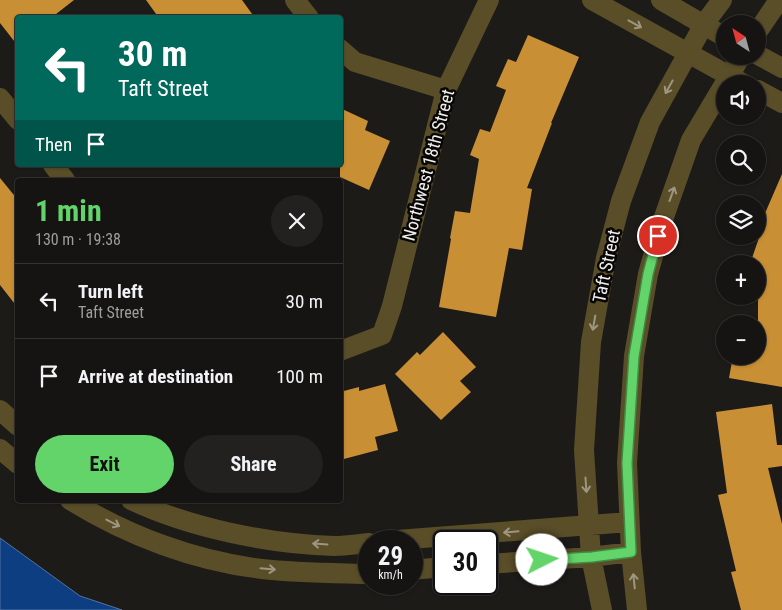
<!DOCTYPE html>
<meta charset="utf-8">
<style>
:root{--surface:#161412;--page:#232120;--text:#f1f3f6;--muted:#9e9e9f;--line:#353332;--accent:#63d469}
body{margin:0;font-family:"Roboto Condensed",sans-serif;background:var(--page);color:var(--text);height:100vh;display:flex;flex-direction:column;font-size:19px;white-space:nowrap}
*{box-sizing:border-box;margin:0}
p{font-size:16px;color:var(--muted)}
.icon{flex:none;width:28px;height:28px;fill:none;stroke:currentColor;stroke-width:2;stroke-linecap:round;stroke-linejoin:round}
.map{position:relative;flex:1;overflow:hidden}
.side{position:absolute;left:15px;top:178px;width:328px;height:325px;display:flex;flex-direction:column;background:var(--surface);border-radius:5px;box-shadow:0 1px 4px #0004,0 0 0 1px var(--line)}
.side>*{flex:none}
.guide{position:absolute;left:15px;top:15px;width:328px;height:152px;border-radius:5px;box-shadow:0 1px 4px #0004,0 0 0 1px var(--line);background:#00695c;color:#fff;overflow:hidden}
.needle{width:32px;rotate:324deg}
.buttons{position:absolute;left:716px;top:15px;display:grid;gap:10px}
.buttons a{display:grid;place-items:center;width:50px;height:50px;border-radius:50%;background:var(--surface);box-shadow:0 1px 4px #0004,0 0 0 1px var(--line);font-size:25px}
.speed{position:absolute;left:358px;top:530px;display:flex;gap:10px;font-size:25px;font-weight:700;text-align:center}
.speed>*{display:grid;place-content:center;width:65px;height:65px;border-radius:50%;background:var(--surface);box-shadow:0 1px 4px #0004,0 0 0 1px var(--line);line-height:1}
.speed small{font-size:12px;font-weight:400}
.speed .limit{border:2px solid #111;border-radius:8px;background:#fff;color:#111}
.pin{position:absolute;display:grid;place-items:center;width:42px;height:42px;color:#fff;margin:-21px;border:2px solid #fff;border-radius:50%;box-shadow:0 1px 5px #0007}
.me{position:absolute;width:55px;margin:-28px;rotate:86deg;stroke-linejoin:round;filter:drop-shadow(0 0 4px #0008)}
.turn{display:flex;align-items:center;gap:18px;height:105px;padding:0 20px;font-size:22px}
.turn .icon{width:65px;height:65px;stroke-width:2.5}
.turn b{display:block;font-size:35px;line-height:42px}
.then{display:flex;align-items:center;height:48px;padding:0 20px;background:#0003;gap:10px;font-size:19px}
.round{display:grid;place-items:center;flex:none;width:52px;height:52px;border-radius:26px;background:var(--page)}
.summary{display:flex;align-items:center;justify-content:space-between;height:85px;padding:0 20px}
h1{font-size:30px;font-weight:700;line-height:38px;color:var(--accent)}
.action{display:flex;gap:10px;margin-top:auto;padding:10px 20px}
.action a{flex:1;height:58px;border-radius:30px;background:var(--accent);color:#111;font-size:20px;font-weight:700;line-height:58px;text-align:center}
.action a+a{background:var(--page);color:var(--text)}
ul{padding:0;list-style:none}
li{display:flex;align-items:center;gap:15px;height:75px;padding:0 20px;border-top:1px solid var(--line)}
li div{flex:1}
li b{display:block;font-size:19px}
li em{font-style:normal}
.map>svg:first-child{display:block}
</style>
<div class="map">
<svg width="782" height="610" viewBox="0 0 782 610">
<rect width="100%" height="100%" fill="#1d1b18"/>
<path fill="#0d3e82" stroke="#5173a2" d="M 0,538 L 80,596 L 122,610 L 0,610 Z"/>
<path fill="#c98f35" d="M 0,0 L 74,0 L 51,18 L 18,18 L 18,46 L 0,23 Z
M 146,0 L 242,0 L 255,18 L 159,18 Z
M 528,35 L 579,57 L 551,123 L 552,123 L 527,188 L 532,189 L 522,250 L 509,248 L 496,317 L 439,307 L 451,239 L 450,238 L 455,211 L 470,213 L 479,159 L 470,155 L 480,129 L 490,132 L 506,90 L 496,86 L 508,59 L 516,62 Z
M 340,108 L 368,121 L 365,130 L 390,141 L 369,190 L 340,177 Z
M 782,174 L 782,387 L 729,378 L 733,356 L 758,356 L 758,264 L 750,264 L 763,226 L 760,225 Z
M 0,178 L 18,200 L 18,308 L 0,285 Z
M 443,332 L 476,367 L 460,381 L 471,392 L 441,420 L 395,374 L 417,352 L 420,355 Z
M 385,384 L 398,431 L 375,437 L 378,450 L 340,460 L 340,392 L 359,387 L 359,391 Z
M 772,404 L 777,445 L 782,445 L 782,466 L 768,468 L 782,524 L 782,610 L 741,610 L 731,572 L 736,571 L 718,495 L 727,493 L 716,412 Z"/>
<g fill="none" stroke-linecap="round" stroke-linejoin="round">
<path stroke="#594e28" stroke-width="20" d="M 295,0 L 309,18
M 592,0 L 744,84
M 661,0 L 725,37
M 758,31 L 779,0
M 340,49 L 355,62 L 446,90
M 758,55 L 782,68
M 758,90 L 782,103
M 0,98 L 18,120
M 53,165 L 65,180
M 340,351 L 382,335 L 392,306 L 446,90 L 489,0
M 0,410 L 18,426
M 0,449 L 18,464
M 70,500 C 128,536 195,561 262,569 C 297,573 333,573 369,574
M 131,500 C 190,528 269,544 334,546 C 346,546 358,544 369,543
M 384,541 L 629,522
M 486,564 L 591,557 L 631,552
M 411,570 L 444,567
M 602,610 L 591,557 L 584,450 L 591,342 L 606,258 L 621,201 L 650,122 L 704,24 L 722,0
M 637,610 L 631,552 L 627,463 L 634,356 L 648,274 L 664,217 L 691,140 L 741,56"/>
</g>
<defs><path id="oneway-shaft" d="M-6 0H5M1.5-3L5.5 0L1.5 3" fill="none" stroke-width="1.6" stroke-linecap="round" stroke-linejoin="round" transform="scale(1.25)"/></defs>
<g stroke="#9d9680">
<use href="#oneway-shaft" transform="translate(635 24) rotate(29)"/>
<use href="#oneway-shaft" transform="translate(669 87) rotate(119)"/>
<use href="#oneway-shaft" transform="translate(672 194) rotate(-70)"/>
<use href="#oneway-shaft" transform="translate(594 323) rotate(100)"/>
<use href="#oneway-shaft" transform="translate(586 485) rotate(86)"/>
<use href="#oneway-shaft" transform="translate(113 523) rotate(27)"/>
<use href="#oneway-shaft" transform="translate(511 532) rotate(175)"/>
<use href="#oneway-shaft" transform="translate(320 544) rotate(-176)"/>
<use href="#oneway-shaft" transform="translate(268 569) rotate(5)"/>
<use href="#oneway-shaft" transform="translate(634 581) rotate(-96)"/>
</g>
<g fill="none" stroke-linecap="round" stroke-linejoin="round">
<defs>
<path id="route" d="M 542,560 L 592,557 L 631,552 L 627,463 L 634,356 L 648,274 L 658,236"/>
</defs>
<use href="#route" stroke="#408a44" stroke-width="12"/>
<use href="#route" stroke="#63d469" stroke-width="9"/>
</g>
<g text-anchor="middle" dominant-baseline="central" stroke-width="5" stroke-linejoin="round" paint-order="stroke">
<g font-size="18" fill="#f0eeec" stroke="#070605">
<text transform="translate(428 165) rotate(-75)">Northwest 18th Street</text>
<text transform="translate(606 266) rotate(-78)">Taft Street</text>
</g>
</g>
</svg>
<div class="buttons">
<a><svg class="needle" viewBox="-14 -14 28 28"><path d="M0-13l5 13h-10z" fill="#e53935"/><path d="M0 13l5-13h-10z" fill="#9e9e9f"/></svg></a>
<a><svg class="icon" aria-label="sound" viewBox="0 0 24 24"><path d="M4 9h4l5-4v14l-5-4H4zM17 9q2 3 0 6"/></svg></a>
<a><svg class="icon" aria-label="search" viewBox="0 0 24 24"><circle cx="10" cy="10" r="6"/><path d="M15 15l6 6"/></svg></a>
<a><svg class="icon" aria-label="layers" viewBox="0 0 24 24"><path d="M12 4l9 5-9 5-9-5zM3 14l9 5 9-5"/></svg></a>
<a>+</a>
<a>−</a>
</div>
<div class="speed"><div>29<small>km/h</small></div><div class="limit">30</div></div>
<div class="pin" style="left:658px;top:236px;background:#d93025"><svg class="icon" aria-label="arrive" viewBox="0 0 24 24"><path d="M6 21V4h12l-3 4 3 4H6"/></svg></div>
<svg class="me" style="left:542px;top:560px" viewBox="-20 -20 40 40"><circle r="19" fill="#fff"/><path d="M0-13L10 11 0 6-10 11z" fill="#63d469"/></svg>
<div class="guide">
<div class="turn"><svg class="icon" aria-label="left" viewBox="0 0 24 24"><path d="M17 20v-9H6M10 6l-5 5 5 5"/></svg><div><b>30 m</b>Taft Street</div></div>
<div class="then">Then<svg class="icon" aria-label="arrive" viewBox="0 0 24 24"><path d="M6 21V4h12l-3 4 3 4H6"/></svg></div>
</div>
<section class="side">
<div class="summary"><div><h1>1 min</h1><p>130 m · 19:38</p></div><a class="round"><svg class="icon" aria-label="close" viewBox="0 0 24 24"><path d="M6 6l12 12M18 6L6 18"/></svg></a></div>
<ul>
<li><svg class="icon" aria-label="left" viewBox="0 0 24 24"><path d="M17 20v-9H6M10 6l-5 5 5 5"/></svg><div><b>Turn left</b><p>Taft Street</p></div><em>30 m</em></li>
<li><svg class="icon" aria-label="arrive" viewBox="0 0 24 24"><path d="M6 21V4h12l-3 4 3 4H6"/></svg><div><b>Arrive at destination</b></div><em>100 m</em></li>
</ul>
<div class="action"><a>Exit</a><a>Share</a></div>
</section>
</div>
